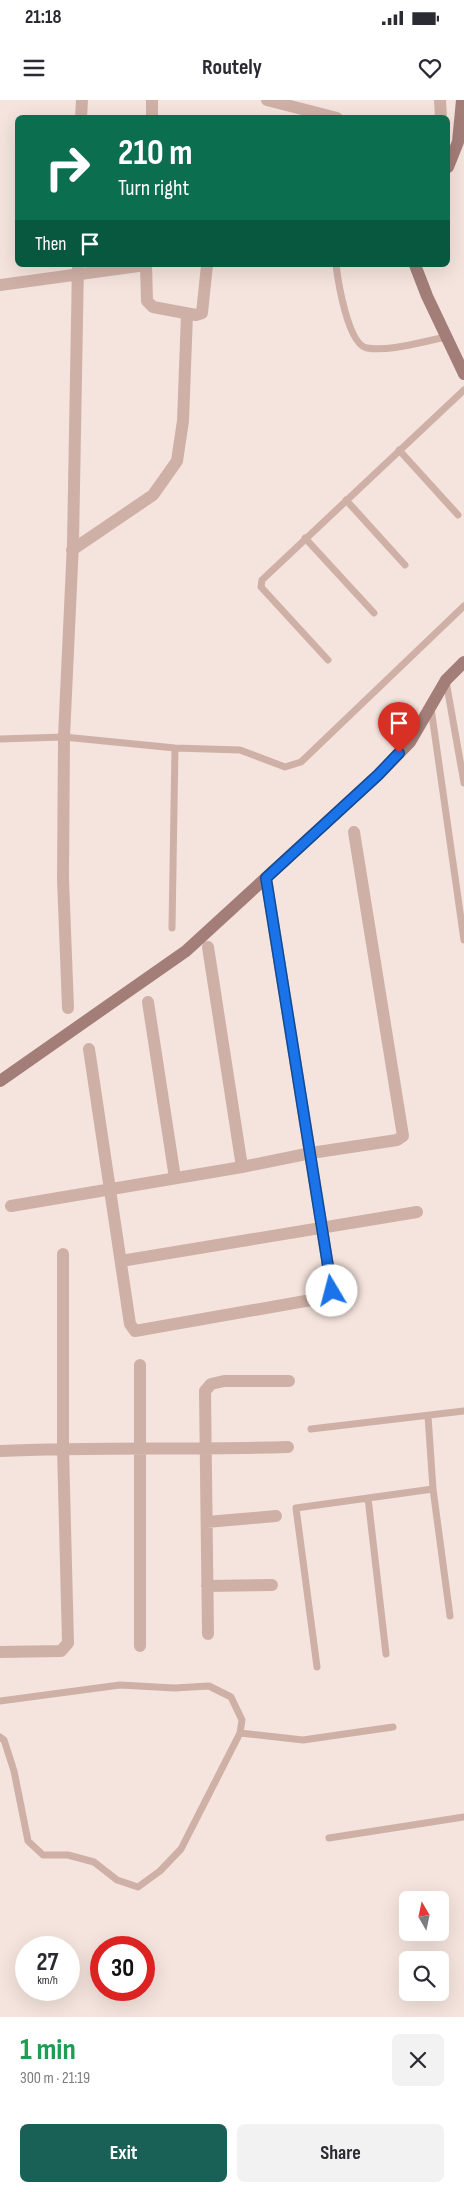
<!DOCTYPE html>
<meta charset="utf-8">
<style>
:root{--surface:#fff;--page:#f2f2f3;--text:#2b2b33;--muted:#7c7c81;--accent:#196156}
body{margin:0;font-family:"Sofia Sans Condensed",sans-serif;background:var(--page);color:var(--text);height:100vh;display:flex;flex-direction:column;font-size:19px;white-space:nowrap}
*{box-sizing:border-box;margin:0}
p{font-size:16px;color:var(--muted)}
.icon{flex:none;width:28px;height:28px;fill:none;stroke:currentColor;stroke-width:2;stroke-linecap:round;stroke-linejoin:round}
.map{position:relative;height:1917px;overflow:hidden}
.drawer{display:flex;flex-direction:column;background:var(--surface);flex:1}
.drawer>*{flex:none}
.banner{position:absolute;left:15px;top:15px;width:435px;height:152px;border-radius:8px;box-shadow:0 5px 20px #0002;background:#0b6e4f;color:#fff;overflow:hidden}
.needle{width:32px;rotate:351deg}
.tools{position:absolute;left:399px;top:1791px;display:grid;gap:10px}
.tools a{display:grid;place-items:center;width:50px;height:50px;border-radius:8px;background:var(--surface);box-shadow:0 5px 20px #0002;font-size:25px}
.speed{position:absolute;left:15px;top:1836px;display:flex;gap:10px;font-size:25px;font-weight:700;text-align:center}
.speed>*{display:grid;place-content:center;width:65px;height:65px;border-radius:50%;background:var(--surface);box-shadow:0 5px 20px #0002;line-height:1}
.speed small{font-size:12px;font-weight:400}
.speed .limit{border:8px solid #d22;background:#fff;color:#111}
.pin{position:absolute;display:grid;place-items:center;width:42px;height:42px;color:#fff;margin:-51px -21px;border-radius:50% 50% 50% 0;rotate:-45deg;box-shadow:0 0 5px #0007}
.pin .icon{rotate:45deg}
.me{position:absolute;width:55px;margin:-28px;rotate:352deg;stroke-linejoin:round;filter:drop-shadow(0 0 4px #0008)}
.turn{display:flex;align-items:center;gap:18px;height:105px;padding:0 20px;font-size:22px}
.turn .icon{width:65px;height:65px;stroke-width:2.5}
.turn b{display:block;font-size:35px;line-height:42px}
.then{display:flex;align-items:center;height:48px;padding:0 20px;background:#0003;gap:10px;font-size:19px}
.round{display:grid;place-items:center;flex:none;width:52px;height:52px;border-radius:8px;background:var(--page)}
.head{display:flex;align-items:center;justify-content:space-between;height:85px;padding:0 20px}
h1{font-size:30px;font-weight:700;line-height:38px;color:#1e9e55}
.button{display:flex;gap:10px;margin-top:auto;padding:10px 20px}
.button a{flex:1;height:58px;border-radius:8px;background:var(--accent);color:#fff;font-size:20px;font-weight:700;line-height:58px;text-align:center}
.button a+a{background:var(--page);color:var(--text)}
.status{display:flex;justify-content:space-between;align-items:center;height:35px;padding:0 25px;background:var(--surface);direction:ltr}
.status svg{height:14px;fill:currentColor}
header{display:flex;justify-content:space-between;align-items:center;height:65px;padding:0 20px;background:var(--surface);font-size:22px;font-weight:700}
.map>svg:first-child{display:block}
</style>
<div class="status"><b>21:18</b><svg viewBox="0 0 49 12"><path d="M0 12V9h3v3zM5 12V6h3v6zM10 12V3h3v9zM15 12V0h3v12zM26 1h20v11H26zM47 4h2v5h-2z"/></svg></div>
<header><svg class="icon" aria-label="menu" viewBox="0 0 24 24"><path d="M4 6h16M4 12h16M4 18h16"/></svg>Routely<svg class="icon" aria-label="heart" viewBox="0 0 24 24"><path d="M12 20l-8-8c-3-5 5-10 8-4 3-6 11-1 8 4z"/></svg></header>
<div class="map">
<svg width="464" height="1917" viewBox="0 0 464 1917">
<rect width="100%" height="100%" fill="#f5e4dd"/>
<g fill="none" stroke-linecap="round" stroke-linejoin="round">
<path stroke="#cfb0a7" stroke-width="7" d="M 336,165 C 338,181 348,245 367,248 C 389,252 424,241 447,237
M 399,350 L 458,415
M 346,400 L 405,465
M 305,438 L 374,513
M 328,560 L 261,487 L 262,480 L 464,290
M 446,581 L 464,683
M 431,608 L 464,840
M 0,639 L 64,637 L 175,648 L 240,650 L 285,667 L 301,662 L 464,506
M 172,828 L 175,648
M 311,1329 L 464,1311
M 433,1389 L 450,1516
M 368,1398 L 386,1554
M 317,1567 L 296,1408 L 433,1389 L 428,1316
M 0,1601 L 120,1585 L 174,1588 L 209,1586 L 231,1597 L 242,1620 L 240,1633 L 181,1749 L 160,1771 L 138,1787 L 117,1780 L 94,1762 L 68,1755 L 43,1755 L 28,1741 L 14,1671 L 4,1640 L 0,1637
M 240,1633 L 303,1640 L 393,1627
M 329,1738 L 464,1717"/>
<path stroke="#cfb0a7" stroke-width="12" d="M 267,0 L 337,18
M 440,0 L 441,18
M 81,18 L 82,0
M 152,18 L 152,0
M 146,165 L 147,201 L 153,207 L 196,215 L 202,213 L 207,165
M 0,185 L 146,165
M 72,450 L 153,395 L 177,361 L 183,321 L 187,214
M 208,847 L 242,1067
M 148,902 L 175,1078
M 68,908 L 63,779 L 64,637 L 73,443 L 78,165
M 89,949 L 130,1224 L 135,1231 L 328,1197 L 332,1191 L 266,778
M 11,1106 L 242,1067 L 311,1053 L 397,1040 L 403,1036 L 354,732
M 121,1161 L 417,1112
M 140,1265 L 140,1546
M 0,1351 C 96,1347 192,1350 288,1347
M 207,1422 L 276,1416
M 207,1486 L 272,1485
M 208,1534 L 205,1291 L 211,1284 L 224,1281 L 289,1281
M 0,1552 L 61,1551 L 68,1543 L 63,1348 L 63,1154"/>
<path stroke="#a37e78" stroke-width="12" d="M 448,67 L 458,42 L 462,0
M 415,165 L 427,196 L 464,274
M 0,981 L 186,851 L 378,675 L 410,642 L 446,580 L 464,562"/>
</g>
<g fill="none" stroke-linecap="round" stroke-linejoin="round">
<defs>
<path id="route" d="M 332,1191 L 266,778 L 378,675 L 399,653"/>
</defs>
<use href="#route" stroke="#114b97" stroke-width="12"/>
<use href="#route" stroke="#1a73e8" stroke-width="9"/>
</g>
</svg>
<div class="tools">
<a><svg class="needle" viewBox="-14 -14 28 28"><path d="M0-13l5 13h-10z" fill="#e53935"/><path d="M0 13l5-13h-10z" fill="#7c7c81"/></svg></a>
<a><svg class="icon" aria-label="search" viewBox="0 0 24 24"><circle cx="10" cy="10" r="6"/><path d="M15 15l6 6"/></svg></a>
</div>
<div class="speed"><div>27<small>km/h</small></div><div class="limit">30</div></div>
<div class="pin" style="left:399px;top:653px;background:#d93025"><svg class="icon" aria-label="arrive" viewBox="0 0 24 24"><path d="M6 21V4h12l-3 4 3 4H6"/></svg></div>
<svg class="me" style="left:332px;top:1191px" viewBox="-20 -20 40 40"><circle r="19" fill="#fff"/><path d="M0-13L10 11 0 6-10 11z" fill="#1a73e8"/></svg>
<div class="banner">
<div class="turn"><svg class="icon" aria-label="right" viewBox="0 0 24 24"><path d="M7 20v-9h11M14 6l5 5-5 5"/></svg><div><b>210 m</b>Turn right</div></div>
<div class="then">Then<svg class="icon" aria-label="arrive" viewBox="0 0 24 24"><path d="M6 21V4h12l-3 4 3 4H6"/></svg></div>
</div>
</div>
<section class="drawer">
<div class="head"><div><h1>1 min</h1><p>300 m · 21:19</p></div><a class="round"><svg class="icon" aria-label="close" viewBox="0 0 24 24"><path d="M6 6l12 12M18 6L6 18"/></svg></a></div>
<div class="button"><a>Exit</a><a>Share</a></div>
</section>
